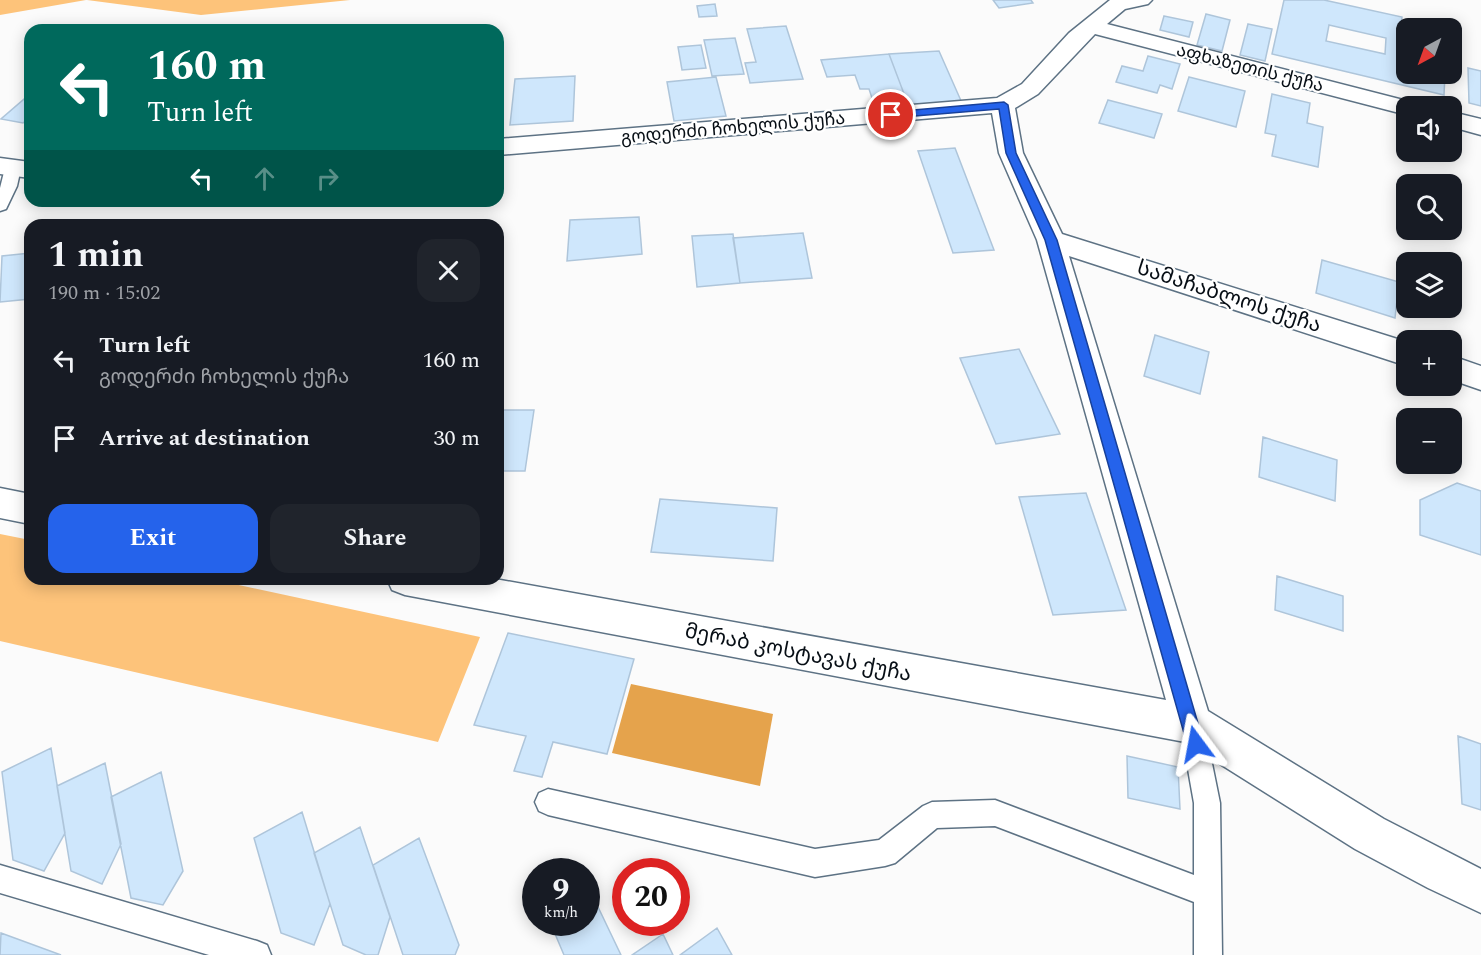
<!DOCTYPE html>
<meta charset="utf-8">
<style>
:root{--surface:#171b24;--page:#20242c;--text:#f1f3f6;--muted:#9ea1a6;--accent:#2563eb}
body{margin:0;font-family:Spectral,"Noto Sans Georgian",serif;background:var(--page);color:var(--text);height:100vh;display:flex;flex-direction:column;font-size:22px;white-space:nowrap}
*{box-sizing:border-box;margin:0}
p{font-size:20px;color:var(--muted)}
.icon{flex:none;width:33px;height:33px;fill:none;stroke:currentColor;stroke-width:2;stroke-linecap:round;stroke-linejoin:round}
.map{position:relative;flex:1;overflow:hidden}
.drawer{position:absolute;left:24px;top:219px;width:480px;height:366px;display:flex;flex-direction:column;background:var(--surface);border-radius:18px;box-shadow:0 3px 15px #0003}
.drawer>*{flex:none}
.guide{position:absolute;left:24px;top:24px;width:480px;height:183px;border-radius:18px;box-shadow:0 3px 15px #0003;background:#00695c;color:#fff;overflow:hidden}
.needle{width:39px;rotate:221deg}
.buttons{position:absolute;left:1396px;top:18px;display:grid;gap:12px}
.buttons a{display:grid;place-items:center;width:66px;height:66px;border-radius:12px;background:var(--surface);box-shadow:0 3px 15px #0003;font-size:30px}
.speed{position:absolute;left:522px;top:858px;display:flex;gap:12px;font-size:30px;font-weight:700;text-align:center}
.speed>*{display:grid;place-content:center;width:78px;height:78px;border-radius:50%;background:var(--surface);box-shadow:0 3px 15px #0003;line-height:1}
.speed small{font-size:15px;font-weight:400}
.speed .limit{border:9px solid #d22;background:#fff;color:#111}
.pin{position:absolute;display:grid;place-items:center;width:51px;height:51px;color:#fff;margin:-26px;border:3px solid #fff;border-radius:50%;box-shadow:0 2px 6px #0007}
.me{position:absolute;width:66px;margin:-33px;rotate:347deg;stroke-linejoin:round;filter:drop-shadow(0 0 4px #0008)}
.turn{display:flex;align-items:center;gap:21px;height:126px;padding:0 24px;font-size:27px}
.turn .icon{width:78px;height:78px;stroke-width:2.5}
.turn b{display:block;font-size:42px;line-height:51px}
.lanes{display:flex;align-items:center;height:57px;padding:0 24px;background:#0003;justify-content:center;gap:30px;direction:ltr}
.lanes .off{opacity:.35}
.round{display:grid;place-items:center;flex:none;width:63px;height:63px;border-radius:18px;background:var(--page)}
.overview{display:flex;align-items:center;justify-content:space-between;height:102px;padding:0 24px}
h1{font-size:36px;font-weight:700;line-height:45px}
.action{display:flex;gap:12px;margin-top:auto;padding:12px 24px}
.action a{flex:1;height:69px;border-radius:18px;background:var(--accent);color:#fff;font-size:24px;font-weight:700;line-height:69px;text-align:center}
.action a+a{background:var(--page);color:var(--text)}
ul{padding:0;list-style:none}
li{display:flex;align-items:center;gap:18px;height:78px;padding:0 24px}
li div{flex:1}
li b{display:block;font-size:22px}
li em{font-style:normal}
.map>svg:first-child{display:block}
</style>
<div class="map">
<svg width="1481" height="955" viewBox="0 0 1481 955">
<rect width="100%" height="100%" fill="#fbfbfb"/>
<path fill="#fdc37a" d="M 0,0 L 86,0 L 0,15 Z
M 87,0 L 350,0 L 201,15 Z
M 0,534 L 30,540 L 30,579 L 211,579 L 480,637 L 438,742 L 0,641 Z"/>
<path fill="#e5a34c" d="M 631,684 L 773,714 L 760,786 L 612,753 Z"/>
<path fill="#cfe7fc" stroke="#aec5da" stroke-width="1.5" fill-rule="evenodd" d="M 993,0 L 1031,0 L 1033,3 L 999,8 Z
M 1284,0 L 1324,0 L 1402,17 L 1401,27 L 1407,29 L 1407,44 L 1403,43 L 1401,57 L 1407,58 L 1407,74 L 1445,74 L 1444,95 L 1272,54 ZM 1329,25 L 1386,38 L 1385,54 L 1326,41 Z
M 715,4 L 717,16 L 699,17 L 697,6 Z
M 1206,14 L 1230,20 L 1222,51 L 1197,45 Z
M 1164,16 L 1193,22 L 1189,37 L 1160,30 Z
M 1248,24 L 1272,29 L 1265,61 L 1240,55 Z
M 786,26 L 803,79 L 750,83 L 745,63 L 756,62 L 747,29 Z
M 735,38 L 744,74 L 712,76 L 704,40 Z
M 701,45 L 706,68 L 682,70 L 678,47 Z
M 939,51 L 962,103 L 909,107 L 889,54 Z
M 889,54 L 909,107 L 876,110 L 869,89 L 860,89 L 855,75 L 827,77 L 821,60 Z
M 1148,56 L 1180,64 L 1172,89 L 1160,85 L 1157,93 L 1116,82 L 1122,66 L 1143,71 Z
M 1468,68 L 1481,71 L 1481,106 L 1469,103 Z
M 575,76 L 573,121 L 510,125 L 515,79 Z
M 716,77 L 726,116 L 674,121 L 667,82 Z
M 1189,77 L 1245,91 L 1236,127 L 1178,111 Z
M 30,94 L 30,117 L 23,123 L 1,119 Z
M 1272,94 L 1310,103 L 1307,123 L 1323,127 L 1318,167 L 1272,156 L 1276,135 L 1265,133 Z
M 1108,100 L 1162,114 L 1154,138 L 1099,123 Z
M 955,148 L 994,250 L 953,253 L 918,151 Z
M 639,217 L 642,254 L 567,261 L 570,220 Z
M 803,233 L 812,278 L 740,283 L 733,238 Z
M 733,234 L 740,283 L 697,287 L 692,236 Z
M 30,253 L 30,299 L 0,302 L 2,256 Z
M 1322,260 L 1399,282 L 1395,318 L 1316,293 Z
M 1155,335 L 1209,352 L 1200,394 L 1144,376 Z
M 1019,349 L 1060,434 L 996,444 L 960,358 Z
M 498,410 L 534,410 L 525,471 L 498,471 Z
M 1263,437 L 1337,460 L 1335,501 L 1259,477 Z
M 1457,483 L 1481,491 L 1481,555 L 1420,535 L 1420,500 Z
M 1086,493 L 1126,610 L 1053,615 L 1019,497 Z
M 660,499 L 777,508 L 773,561 L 651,552 Z
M 1277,576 L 1343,596 L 1343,631 L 1275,610 Z
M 508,633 L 634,659 L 607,754 L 553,742 L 542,777 L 514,771 L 526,736 L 474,725 Z
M 1458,736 L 1481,744 L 1481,810 L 1462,804 Z
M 51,748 L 65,833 L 44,871 L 13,860 L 2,772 Z
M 1127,756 L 1178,767 L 1180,809 L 1128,798 Z
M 105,763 L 121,844 L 102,884 L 71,871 L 57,786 Z
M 161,772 L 183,871 L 163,905 L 131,898 L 111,797 Z
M 302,812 L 330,904 L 314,945 L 281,933 L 254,838 Z
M 360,827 L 390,917 L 378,955 L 366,955 L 343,945 L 314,853 Z
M 419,838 L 459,945 L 455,955 L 403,955 L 373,865 Z
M 588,886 L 621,955 L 564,955 L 550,922 L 586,922 Z
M 717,928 L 732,955 L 680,955 Z
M 1,933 L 61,955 L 0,955 Z
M 663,934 L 673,955 L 632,955 Z"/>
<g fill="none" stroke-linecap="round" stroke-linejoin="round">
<defs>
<path id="service" d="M 13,163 L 21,168 L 17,186 L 6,209 L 0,211 L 0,188 L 5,168 Z
M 1192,712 L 1201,715 L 1204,724 L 1220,803 L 1222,955 L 1194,955 L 1194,902 L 995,826 L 937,828 L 895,863 L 885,866 L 815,877 L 548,815 L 539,811 L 535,802 L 539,793 L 548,789 L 815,849 L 879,840 L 923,806 L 932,802 L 995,800 L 1194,875 L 1194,803 L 1180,724 L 1183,715 Z
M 0,865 L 257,941 L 267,945 L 271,955 L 209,955 L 0,893 Z"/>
<path id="minor" d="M 1110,0 L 1152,0 L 1148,4 L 1125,9 L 1107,24 L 1415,103 L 1418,106 L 1407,106 L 1407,115 L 1095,34 L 1038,94 L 1015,108 L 1023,153 L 1062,234 L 1407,342 L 1407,366 L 1069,256 L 1208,711 L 1384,819 L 1481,869 L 1481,913 L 1428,888 L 1355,849 L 1185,742 L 405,595 L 392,590 L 387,579 L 495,579 L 1166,700 L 1037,240 L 999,153 L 992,113 L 498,155 L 498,139 L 997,98 L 1022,84 L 1069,33 Z
M 1452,112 L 1481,119 L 1481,135 L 1452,127 Z
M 0,158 L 30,162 L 30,178 L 0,174 Z
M 1452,356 L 1481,366 L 1481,390 L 1452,380 Z
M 0,488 L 30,494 L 30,524 L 0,518 Z"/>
</defs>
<use href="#service" stroke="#5d7284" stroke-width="3"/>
<use href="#minor" stroke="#5d7284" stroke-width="3"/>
<use href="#service" fill="#fff" fill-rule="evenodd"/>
<use href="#minor" fill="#fff" fill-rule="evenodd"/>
</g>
<path fill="#2563eb" stroke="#184099" stroke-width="1.5" d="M 1004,102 L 1008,105 L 1016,153 L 1057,240 L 1204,744 L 1201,749 L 1196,752 L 1190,749 L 1187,744 L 1045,240 L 1006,153 L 999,109 L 891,118 L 886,115 L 891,112 Z"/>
<g text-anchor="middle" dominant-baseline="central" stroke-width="4.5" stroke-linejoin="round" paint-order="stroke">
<g font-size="18" fill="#070e15" stroke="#fff">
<text transform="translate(1250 68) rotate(14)">აფხაზეთის ქუჩა</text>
<text transform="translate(733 128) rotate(-5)">გოდერძი ჩოხელის ქუჩა</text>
</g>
<g font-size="21" fill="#070e15" stroke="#fff">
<text transform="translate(1229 297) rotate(18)">სამაჩაბლოს ქუჩა</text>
<text transform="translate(798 653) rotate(11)">მერაბ კოსტავას ქუჩა</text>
</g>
</g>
</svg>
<div class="buttons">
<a><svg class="needle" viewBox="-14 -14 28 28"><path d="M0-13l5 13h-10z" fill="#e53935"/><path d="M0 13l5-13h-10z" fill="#9ea1a6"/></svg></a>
<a><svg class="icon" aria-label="sound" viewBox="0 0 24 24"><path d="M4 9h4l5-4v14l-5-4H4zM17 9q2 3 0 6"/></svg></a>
<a><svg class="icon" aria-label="search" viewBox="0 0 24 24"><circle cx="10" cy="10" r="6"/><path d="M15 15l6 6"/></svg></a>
<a><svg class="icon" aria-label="layers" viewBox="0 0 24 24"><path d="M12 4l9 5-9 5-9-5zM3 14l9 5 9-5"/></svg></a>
<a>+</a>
<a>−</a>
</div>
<div class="speed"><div>9<small>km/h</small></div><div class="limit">20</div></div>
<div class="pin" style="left:891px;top:115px;background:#d93025"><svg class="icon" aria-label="arrive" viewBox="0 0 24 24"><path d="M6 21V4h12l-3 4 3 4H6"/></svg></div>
<svg class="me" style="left:1196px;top:744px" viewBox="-20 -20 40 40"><path d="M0-17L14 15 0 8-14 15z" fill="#2563eb" stroke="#fff" stroke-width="4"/></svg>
<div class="guide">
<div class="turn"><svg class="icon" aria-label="left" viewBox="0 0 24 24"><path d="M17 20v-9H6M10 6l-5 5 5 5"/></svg><div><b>160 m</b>Turn left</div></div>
<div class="lanes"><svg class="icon" aria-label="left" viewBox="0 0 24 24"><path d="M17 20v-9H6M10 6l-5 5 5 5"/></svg><svg class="icon off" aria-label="ahead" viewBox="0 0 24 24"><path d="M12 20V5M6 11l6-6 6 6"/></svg><svg class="icon off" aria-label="right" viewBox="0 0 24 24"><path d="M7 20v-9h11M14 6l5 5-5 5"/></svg></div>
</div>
<section class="drawer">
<div class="overview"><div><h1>1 min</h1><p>190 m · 15:02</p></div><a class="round"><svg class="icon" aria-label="close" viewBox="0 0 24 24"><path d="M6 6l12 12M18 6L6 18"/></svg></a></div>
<ul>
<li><svg class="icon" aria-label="left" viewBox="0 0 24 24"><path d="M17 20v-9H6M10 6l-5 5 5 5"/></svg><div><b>Turn left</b><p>გოდერძი ჩოხელის ქუჩა</p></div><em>160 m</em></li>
<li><svg class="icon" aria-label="arrive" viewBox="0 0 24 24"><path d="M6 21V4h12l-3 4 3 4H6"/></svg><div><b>Arrive at destination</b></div><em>30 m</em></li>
</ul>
<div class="action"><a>Exit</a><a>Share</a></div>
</section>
</div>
